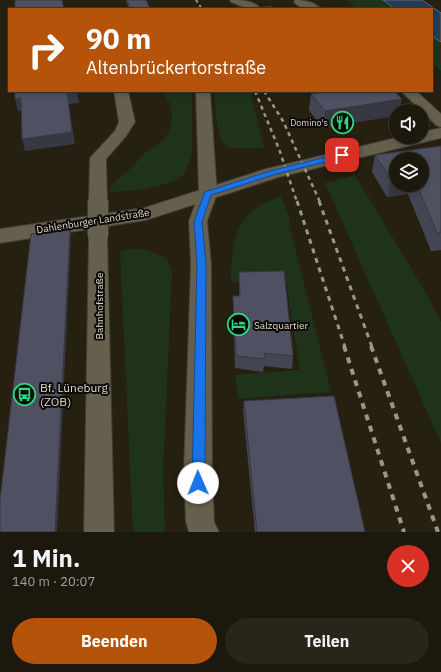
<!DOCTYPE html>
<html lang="de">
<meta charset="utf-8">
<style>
:root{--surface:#1c180d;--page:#29251b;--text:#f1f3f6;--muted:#a0a09d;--line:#3a372e;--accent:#b45309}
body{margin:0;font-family:"IBM Plex Sans",sans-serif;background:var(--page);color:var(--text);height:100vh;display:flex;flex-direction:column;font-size:15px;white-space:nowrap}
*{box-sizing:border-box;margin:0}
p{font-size:13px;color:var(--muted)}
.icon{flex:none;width:22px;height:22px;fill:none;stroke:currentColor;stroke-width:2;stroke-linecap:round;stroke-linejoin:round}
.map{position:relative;height:532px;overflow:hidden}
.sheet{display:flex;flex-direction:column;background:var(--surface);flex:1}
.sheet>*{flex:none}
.hud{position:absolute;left:8px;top:8px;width:425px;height:84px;border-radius:0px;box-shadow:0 2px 6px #0003,0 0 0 1px var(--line);background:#b45309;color:#fff;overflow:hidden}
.tools{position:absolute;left:389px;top:104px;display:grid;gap:8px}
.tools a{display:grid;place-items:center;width:40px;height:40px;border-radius:50%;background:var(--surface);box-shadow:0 2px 6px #0003,0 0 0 1px var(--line);font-size:20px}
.pin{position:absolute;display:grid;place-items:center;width:34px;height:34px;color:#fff;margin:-17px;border-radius:8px;box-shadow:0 2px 6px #0006}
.me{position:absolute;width:44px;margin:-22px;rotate:359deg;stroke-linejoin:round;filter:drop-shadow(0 0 3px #0008)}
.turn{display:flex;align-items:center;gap:14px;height:84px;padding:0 12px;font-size:18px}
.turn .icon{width:52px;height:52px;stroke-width:2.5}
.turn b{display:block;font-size:28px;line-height:34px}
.round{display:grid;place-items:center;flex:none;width:42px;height:42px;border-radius:21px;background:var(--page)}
.head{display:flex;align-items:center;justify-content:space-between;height:68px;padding:0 12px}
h1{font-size:24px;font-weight:800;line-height:30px}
.cta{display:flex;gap:8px;margin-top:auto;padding:8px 12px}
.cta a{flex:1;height:46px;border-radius:24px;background:var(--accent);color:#fff;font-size:16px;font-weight:800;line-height:46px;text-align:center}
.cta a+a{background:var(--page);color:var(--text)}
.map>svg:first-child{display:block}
</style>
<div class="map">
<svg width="441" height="532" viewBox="0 0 441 532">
<rect width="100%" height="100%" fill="#262011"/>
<path fill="#1f331a" d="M 346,0 L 383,0 L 395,9 L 357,9 Z
M 432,36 L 441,42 L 441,71 L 432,63 Z
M 161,91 L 192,91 L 192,156 L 184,174 L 174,181 L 147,189 L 111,192 L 110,191 L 111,185 L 128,171 L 144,154 L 162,141 L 168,133 L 172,120 L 170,103 Z
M 214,91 L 250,91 L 264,148 L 230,148 L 221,141 L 216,117 Z
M 355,175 L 422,286 L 441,322 L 441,443 L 325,183 Z
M 281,197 L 290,218 L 289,224 L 331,392 L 238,399 L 235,375 L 300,370 L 286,282 L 231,282 C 231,240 236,209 281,197 Z
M 129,249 L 144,249 L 167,258 L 172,271 L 163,472 L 165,532 L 133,532 L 120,251 Z"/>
<path fill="#253b57" stroke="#5c6b7c" d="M 383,0 L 422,0 L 441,13 L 441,42 L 432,36 L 432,9 L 395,9 Z"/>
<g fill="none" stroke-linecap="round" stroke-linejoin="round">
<defs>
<path id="minor" d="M 230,0 C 239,0 252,0 259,7 L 257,9 L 248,9 L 231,2 Z
M 295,0 C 304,0 315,2 321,9 C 311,9 301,10 294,2 Z
M 114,91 L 128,91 L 135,122 L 126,136 L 106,159 L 107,197 L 104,201 L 98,202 L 92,201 L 89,197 L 90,158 L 115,131 L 119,122 Z
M 196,91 L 210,91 L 217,194 L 207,221 L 211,264 L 212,470 L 214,522 L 219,532 L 189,532 L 186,522 L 184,470 L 191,264 L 189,221 L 199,194 Z
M 401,91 L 416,91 L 441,114 L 441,127 L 436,125 Z
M 98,230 L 105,232 L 107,236 L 114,532 L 84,532 L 89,236 L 91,232 Z"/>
<path id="secondary" d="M 441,128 L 441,138 L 279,177 L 146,220 L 0,243 L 0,229 L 144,208 L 266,169 L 400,137 L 422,137 L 422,132 Z"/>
</defs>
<use href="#minor" stroke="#413c32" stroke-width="2"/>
<use href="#secondary" stroke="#413c32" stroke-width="2"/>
<use href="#minor" fill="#655f4d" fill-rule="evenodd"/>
<use href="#secondary" fill="#655f4d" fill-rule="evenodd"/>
<path stroke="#9a968b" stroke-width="2" stroke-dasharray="3 3" stroke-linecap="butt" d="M 196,0 L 202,9"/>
<path stroke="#9a968b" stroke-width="2.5" stroke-dasharray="4 4" stroke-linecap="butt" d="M 255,91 L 279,149 L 297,202
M 264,91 L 283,121 L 320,202"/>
<path stroke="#9a968b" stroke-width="3" stroke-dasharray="5 5" stroke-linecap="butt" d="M 297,201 L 345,347
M 319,201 L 372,347"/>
<path stroke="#9a968b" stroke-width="4" stroke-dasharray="6 6" stroke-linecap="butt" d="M 344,346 L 404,532
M 371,346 L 438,532"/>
<defs>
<path id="minor-bridge-far1" d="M 98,197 L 98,202"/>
<path id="minor-bridge" d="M 98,201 L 98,236"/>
</defs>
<use href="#minor-bridge-far1" stroke="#413c32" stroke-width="17" stroke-linecap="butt"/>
<use href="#minor-bridge" stroke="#413c32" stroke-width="22" stroke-linecap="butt"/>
<use href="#minor-bridge-far1" stroke="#655f4d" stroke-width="16"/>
<use href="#minor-bridge" stroke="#655f4d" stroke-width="20"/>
</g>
<path fill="#444553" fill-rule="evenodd" d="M 126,0 L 146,0 L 150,9 L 129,9 Z
M 330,91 L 322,128 L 309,110 L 311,94 Z
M 441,146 L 441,250 L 431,251 L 408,194 L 387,197 L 372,172 L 375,155 ZM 396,159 L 422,185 L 396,185 Z
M 239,272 L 293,356 L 292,369 L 264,366 L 263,372 L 235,368 L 233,309 L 233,296 L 239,296 Z
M 244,401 L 365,532 L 255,532 L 243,410 Z"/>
<path fill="#373844" d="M 77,91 L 79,103 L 69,104 L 75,144 L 25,151 L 22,139 L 67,92 Z
M 21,98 L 24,110 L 18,111 L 15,99 Z
M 402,99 L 399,111 L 396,111 L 396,116 L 322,128 L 325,111 Z
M 391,179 L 396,179 L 396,185 L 411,185 L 408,194 L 387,197 Z
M 70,229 L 71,234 L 57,532 L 55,532 Z"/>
<path fill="#4f5061" stroke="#373844" d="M 15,0 L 62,0 L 64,9 L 15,9 Z
M 127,0 L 146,0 L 150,9 L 130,9 Z
M 271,6 L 274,9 L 246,9 Z
M 15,91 L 76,91 L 76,92 L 67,92 L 72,132 L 22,139 L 21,98 L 15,99 Z
M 330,91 L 394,91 L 402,99 L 325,111 L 311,94 Z
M 441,146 L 441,232 L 437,233 L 417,185 L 422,185 L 422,159 L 396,159 L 396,179 L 391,179 L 375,155 Z
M 70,229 L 55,532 L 0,532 L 0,500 L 31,234 Z
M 284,271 L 293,356 L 264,353 L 265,359 L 236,356 L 233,296 L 240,296 L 239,272 Z
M 334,396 L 365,532 L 257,532 L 244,401 Z"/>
<path fill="#1a73e8" stroke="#114b97" d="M 342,153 L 346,155 L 345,157 L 276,174 L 211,195 L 202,222 L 206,264 L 205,483 L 203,488 L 198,489 L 194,488 L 192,483 L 197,264 L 194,222 L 204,194 L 205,192 L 270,171 Z"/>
<defs>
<symbol id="restaurant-ring" viewBox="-11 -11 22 22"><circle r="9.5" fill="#0d0a05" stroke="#2bd884" stroke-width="1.5"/><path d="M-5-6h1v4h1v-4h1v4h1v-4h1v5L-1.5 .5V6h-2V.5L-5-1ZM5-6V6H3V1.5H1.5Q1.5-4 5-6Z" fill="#2bd884"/></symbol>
<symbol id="hotel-ring" viewBox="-11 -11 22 22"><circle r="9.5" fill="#0d0a05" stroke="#2bd884" stroke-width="1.5"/><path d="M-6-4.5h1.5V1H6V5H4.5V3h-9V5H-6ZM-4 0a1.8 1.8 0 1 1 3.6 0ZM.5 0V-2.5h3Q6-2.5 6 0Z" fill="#2bd884"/></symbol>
<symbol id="bus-ring" viewBox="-11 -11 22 22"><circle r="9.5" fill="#0d0a05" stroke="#2bd884" stroke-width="1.5"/><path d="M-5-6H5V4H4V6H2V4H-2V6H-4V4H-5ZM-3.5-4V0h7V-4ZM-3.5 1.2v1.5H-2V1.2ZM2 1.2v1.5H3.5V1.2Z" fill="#2bd884"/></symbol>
</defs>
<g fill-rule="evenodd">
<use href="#restaurant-ring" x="330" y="110" width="25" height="25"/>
<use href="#hotel-ring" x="226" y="312" width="25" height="25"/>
<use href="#bus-ring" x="12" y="382" width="25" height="25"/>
</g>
<g text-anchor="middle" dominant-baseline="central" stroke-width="4" stroke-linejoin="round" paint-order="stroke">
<g font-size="9" fill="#dedbd1" stroke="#0d0a05" text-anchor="end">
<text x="328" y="122">Domino's</text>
</g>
<g font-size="10" fill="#dedbd1" stroke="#0d0a05">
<text transform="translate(93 221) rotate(-9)">Dahlenburger Landstraße</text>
<text transform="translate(99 306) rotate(-90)">Bahnhofstraße</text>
</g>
<g font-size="10" fill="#dedbd1" stroke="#0d0a05" text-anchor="start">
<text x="254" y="325">Salzquartier</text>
</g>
<g font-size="12" fill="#dedbd1" stroke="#0d0a05" text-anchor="start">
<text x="40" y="387">Bf. Lüneburg<tspan x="40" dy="14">(ZOB)</tspan></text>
</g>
</g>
</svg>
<div class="tools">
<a><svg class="icon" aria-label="sound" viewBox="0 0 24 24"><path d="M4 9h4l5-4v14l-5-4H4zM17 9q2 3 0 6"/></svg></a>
<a><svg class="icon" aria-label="layers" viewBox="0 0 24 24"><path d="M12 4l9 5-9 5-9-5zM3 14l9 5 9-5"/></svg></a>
</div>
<div class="pin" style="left:342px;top:155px;background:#d93025"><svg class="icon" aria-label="arrive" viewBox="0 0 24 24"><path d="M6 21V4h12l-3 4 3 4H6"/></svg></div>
<svg class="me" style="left:198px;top:483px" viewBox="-20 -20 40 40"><circle r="19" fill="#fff"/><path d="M0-13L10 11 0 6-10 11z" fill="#1a73e8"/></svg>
<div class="hud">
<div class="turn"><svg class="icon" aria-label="right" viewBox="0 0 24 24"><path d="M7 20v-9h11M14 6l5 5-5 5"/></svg><div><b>90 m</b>Altenbrückertorstraße</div></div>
</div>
</div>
<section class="sheet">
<div class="head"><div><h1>1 Min.</h1><p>140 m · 20:07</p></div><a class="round" style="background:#d93025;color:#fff"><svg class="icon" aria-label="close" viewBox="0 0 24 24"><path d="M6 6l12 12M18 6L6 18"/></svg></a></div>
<div class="cta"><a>Beenden</a><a>Teilen</a></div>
</section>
